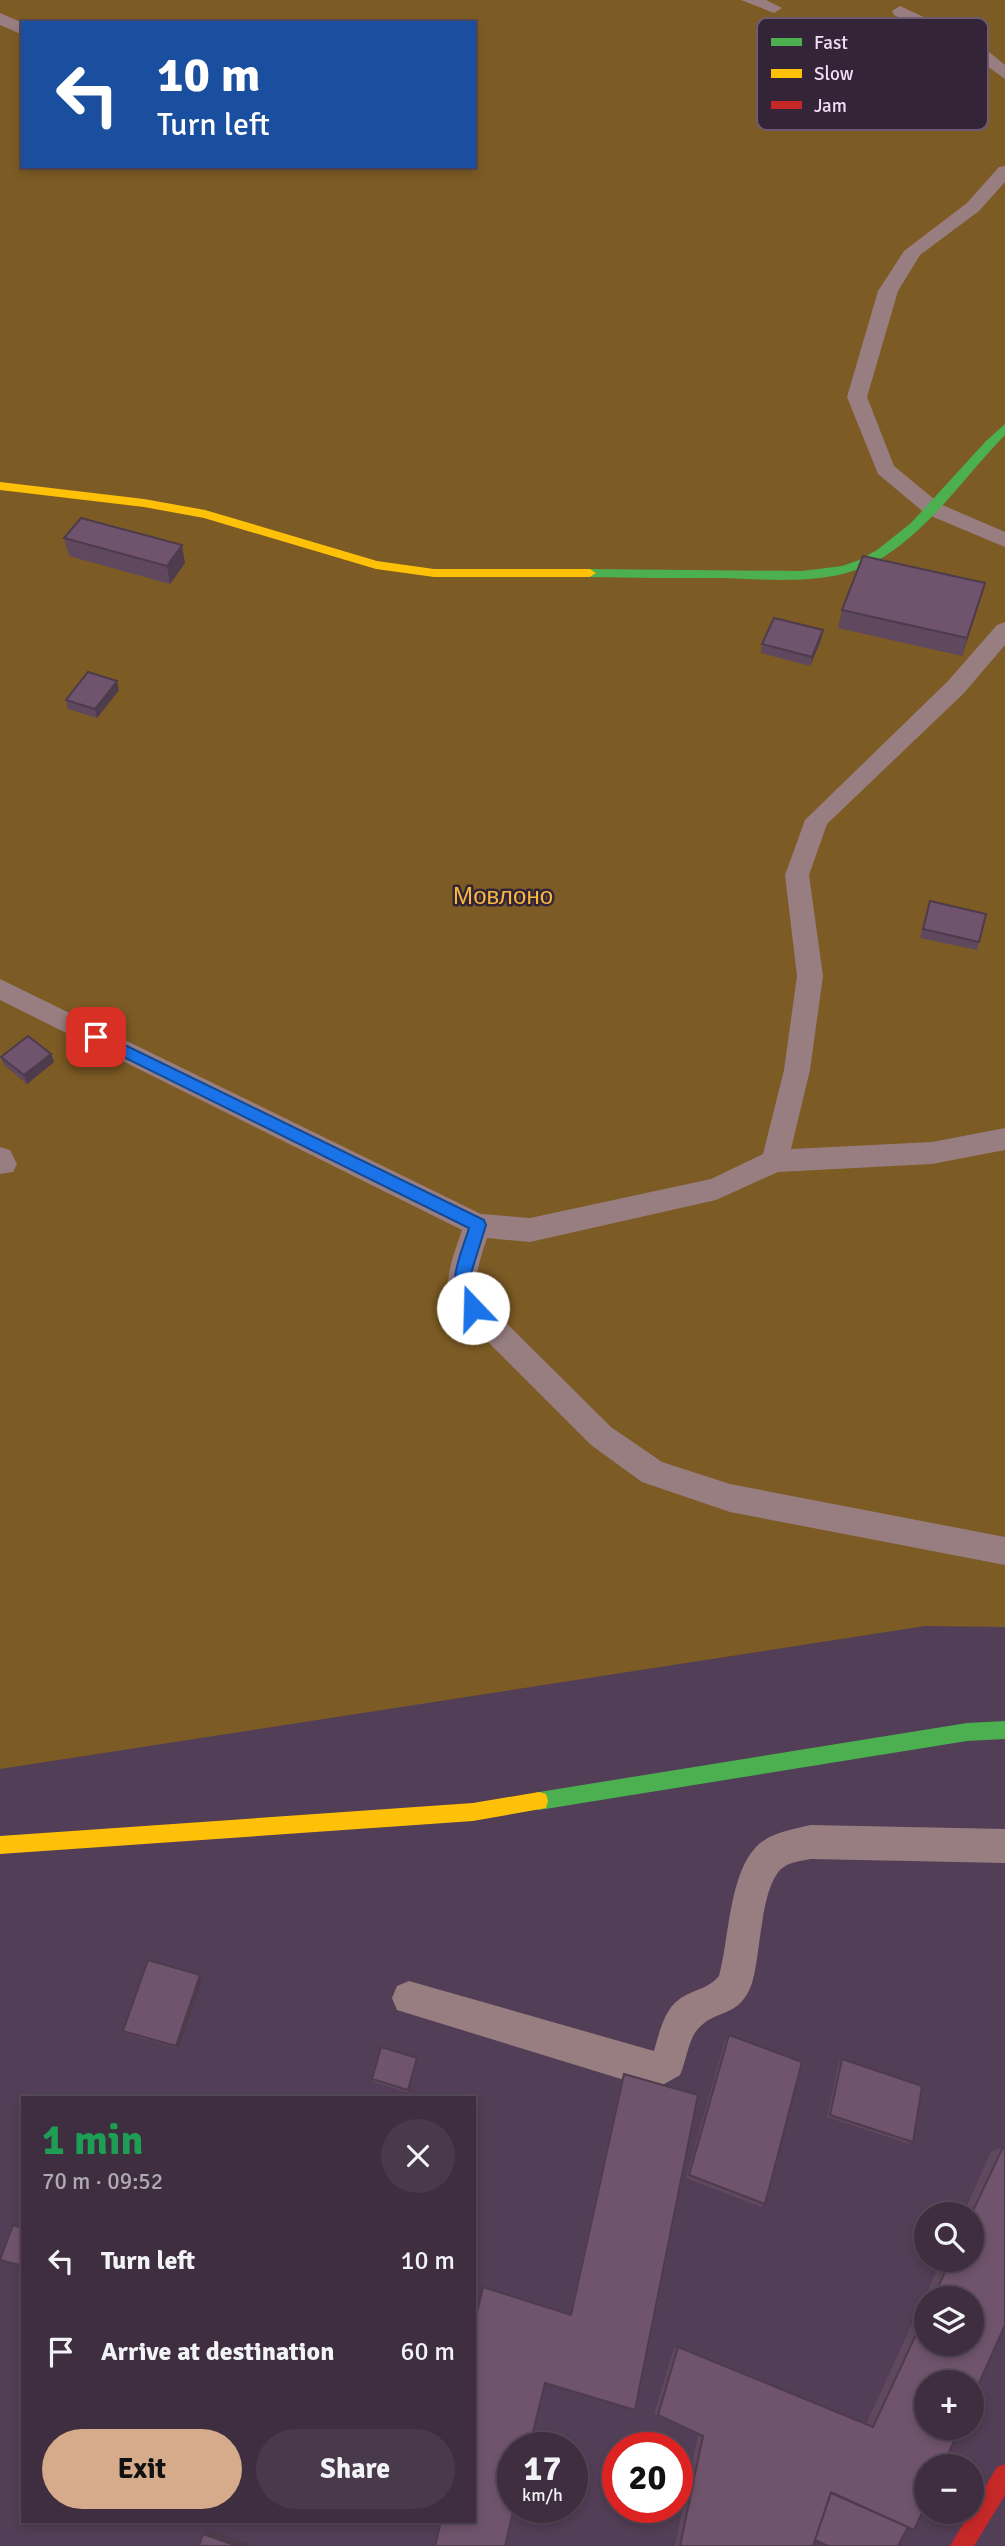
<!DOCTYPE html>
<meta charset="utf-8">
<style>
:root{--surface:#3e2e40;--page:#493a4b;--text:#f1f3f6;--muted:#ada8b1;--line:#574a59;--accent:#d6ab8b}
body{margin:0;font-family:Signika,sans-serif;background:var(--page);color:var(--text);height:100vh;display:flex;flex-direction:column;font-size:26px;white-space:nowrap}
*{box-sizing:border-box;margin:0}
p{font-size:23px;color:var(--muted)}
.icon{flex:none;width:38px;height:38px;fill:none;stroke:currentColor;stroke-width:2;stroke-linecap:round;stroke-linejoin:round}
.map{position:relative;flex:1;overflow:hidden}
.panel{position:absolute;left:21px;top:2096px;width:455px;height:427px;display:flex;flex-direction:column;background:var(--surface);border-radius:0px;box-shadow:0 4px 10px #0003,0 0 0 2px var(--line)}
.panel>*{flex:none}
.banner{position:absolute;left:21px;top:21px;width:455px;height:147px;border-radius:0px;box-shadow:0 4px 10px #0003,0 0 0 2px var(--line);background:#1a4fa0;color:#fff;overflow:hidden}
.controls{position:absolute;left:914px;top:2202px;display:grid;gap:14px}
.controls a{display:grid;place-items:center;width:70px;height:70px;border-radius:50%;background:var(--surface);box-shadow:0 4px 10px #0003,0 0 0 2px var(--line);font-size:35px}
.speed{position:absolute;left:497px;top:2432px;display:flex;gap:14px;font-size:35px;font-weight:700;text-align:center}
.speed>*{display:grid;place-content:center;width:91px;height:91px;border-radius:50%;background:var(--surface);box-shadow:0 4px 10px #0003,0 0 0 2px var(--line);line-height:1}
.speed small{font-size:18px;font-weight:400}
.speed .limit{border:10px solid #d22;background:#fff;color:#111}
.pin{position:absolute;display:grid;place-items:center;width:60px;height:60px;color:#fff;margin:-30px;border-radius:14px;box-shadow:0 4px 10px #0006}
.me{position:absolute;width:77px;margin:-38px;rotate:339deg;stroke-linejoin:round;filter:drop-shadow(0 0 5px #0008)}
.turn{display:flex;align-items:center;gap:24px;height:147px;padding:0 21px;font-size:32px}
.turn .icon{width:91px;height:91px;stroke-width:2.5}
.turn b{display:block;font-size:49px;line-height:60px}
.round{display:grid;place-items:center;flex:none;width:74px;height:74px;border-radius:37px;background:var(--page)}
.headline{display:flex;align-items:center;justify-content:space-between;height:119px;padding:0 21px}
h1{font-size:42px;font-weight:700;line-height:52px;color:#1e9e55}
.button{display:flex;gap:14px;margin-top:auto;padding:14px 21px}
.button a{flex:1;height:80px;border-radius:42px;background:var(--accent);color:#111;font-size:28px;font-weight:700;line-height:80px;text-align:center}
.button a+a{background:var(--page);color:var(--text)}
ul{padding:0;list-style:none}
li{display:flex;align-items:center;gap:21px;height:91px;padding:0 21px}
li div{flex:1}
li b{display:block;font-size:26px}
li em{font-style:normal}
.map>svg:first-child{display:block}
</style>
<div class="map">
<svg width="1005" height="2546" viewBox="0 0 1005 2546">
<rect width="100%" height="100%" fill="#523e56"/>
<path fill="#7c5b24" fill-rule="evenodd" d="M 0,0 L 1005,0 L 1005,1627 L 925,1626 L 0,1769 ZM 23,23 L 474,23 L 474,166 L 23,166 Z"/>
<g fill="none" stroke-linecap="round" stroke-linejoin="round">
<path fill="#987e81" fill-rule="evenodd" d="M 741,0 L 766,0 L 782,8 L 774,13 Z
M 900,6 L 977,42 L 1005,65 L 1005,79 L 965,50 L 894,15 L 892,11 Z
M 0,13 L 23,23 L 23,35 L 0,25 Z
M 1005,166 L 1005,182 L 979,211 L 920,255 L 898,291 L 867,397 L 894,466 L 940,504 L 1005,532 L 1005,547 L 926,514 L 878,474 L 847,397 L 878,291 L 904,251 L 967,203 L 999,167 Z
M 1005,622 L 1005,645 L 964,693 L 827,824 L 809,875 L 823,976 L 810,1070 L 791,1149 L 932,1142 L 1005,1128 L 1005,1150 L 932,1164 L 778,1172 L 716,1200 L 530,1242 L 487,1238 C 481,1256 475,1273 476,1293 L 611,1427 L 662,1462 L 730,1484 L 1005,1537 L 1005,1565 L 730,1512 L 642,1482 L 591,1445 L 453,1307 C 441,1282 454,1255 462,1230 L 0,1000 L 0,979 L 481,1214 L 530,1218 L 711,1179 L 763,1154 L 784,1070 L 797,976 L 785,875 L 805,820 L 948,681 L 997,625 Z
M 0,1147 L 10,1150 L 17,1164 L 13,1172 L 0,1174 Z
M 811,1825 L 1005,1829 L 1005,1863 L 811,1859 C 800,1861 789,1862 781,1869 C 760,1890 761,1954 752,1983 C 740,2019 715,2008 697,2030 C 688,2041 686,2062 680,2075 L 659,2087 L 644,2086 L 397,2010 L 392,1998 L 397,1986 L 409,1981 L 654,2051 C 660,2030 665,2005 686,1995 C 698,1989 710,1987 719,1976 C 729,1940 729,1875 756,1847 C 769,1833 793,1829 811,1825 Z"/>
<path fill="#4caf50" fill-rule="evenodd" d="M 1005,424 L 1005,435 C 966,475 933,525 885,556 C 836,588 774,579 718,578 C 675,578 633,578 590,577 L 584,573 L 590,569 L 802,571 L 842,566 L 859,560 L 877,550 L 911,523 L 986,441 Z
M 1005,1721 L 1005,1739 L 967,1741 L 539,1810 L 532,1808 L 530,1801 L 532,1794 L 539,1792 L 967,1723 Z"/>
<path fill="#ffc107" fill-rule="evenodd" d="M 0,482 L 144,499 L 205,510 L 377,561 L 434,569 L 590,569 L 596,573 L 590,577 L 434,577 L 376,569 L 204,518 L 144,507 L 0,490 Z
M 539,1792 L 546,1794 L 548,1801 L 546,1808 L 473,1821 L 0,1854 L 0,1836 L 473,1803 Z"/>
<path fill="#c62828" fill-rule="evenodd" d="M 1005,2464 L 1005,2495 L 974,2546 L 950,2546 L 997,2467 Z"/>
</g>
<path fill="#60485e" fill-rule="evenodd" d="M 64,538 L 185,563 L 170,584 L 69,556 Z
M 985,583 L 962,656 L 838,628 L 842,610 Z
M 821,640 L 810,666 L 761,653 L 762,644 Z
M 119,690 L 97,718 L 68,709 L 66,700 Z
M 930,901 L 979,942 L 977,950 L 920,938 Z
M 51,1054 L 54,1062 L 27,1084 L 4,1065 L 1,1057 Z
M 200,1975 L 203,1978 L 179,2049 L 127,2034 L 123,2031 Z
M 729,2035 L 765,2204 L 761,2207 L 686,2178 L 725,2040 Z
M 417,2058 L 417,2061 L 409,2093 L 373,2082 L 372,2079 Z
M 842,2059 L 913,2142 L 909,2144 L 827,2117 L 839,2062 Z
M 624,2074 L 698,2095 L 544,2383 L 435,2546 L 570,2314 L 621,2081 Z
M 1003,2147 L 1005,2148 L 1005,2325 L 971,2401 L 971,2382 L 926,2382 L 926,2427 L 960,2427 L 943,2466 L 926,2466 L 926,2504 L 914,2530 L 908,2527 L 898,2546 L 828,2546 L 815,2540 L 813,2546 L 675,2546 L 698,2435 L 654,2414 L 674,2348 L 678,2347 L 866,2424 L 942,2259 L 971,2259 L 971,2214 L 963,2214 L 991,2152 ZM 926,2298 L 971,2298 L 971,2343 L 926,2343 Z"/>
<path fill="#4e3b4c" d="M 182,545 L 185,563 L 170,584 L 167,566 Z
M 985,583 L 980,601 L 962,656 L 967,638 Z
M 823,630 L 821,640 L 810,666 L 812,657 Z
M 117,681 L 119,690 L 97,718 L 95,709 Z
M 51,1054 L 54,1062 L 27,1084 L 24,1075 Z
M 200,1975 L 203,1978 L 179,2049 L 176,2046 Z
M 417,2058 L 417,2061 L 409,2093 L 408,2090 Z
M 210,2530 L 255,2546 L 237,2546 L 203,2534 Z"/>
<path fill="#70546d" stroke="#4e3b4c" stroke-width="2" d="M 81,518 L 182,545 L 167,566 L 64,538 Z
M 863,556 L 985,583 L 967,638 L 842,610 Z
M 774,618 L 823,630 L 812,657 L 762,644 Z
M 88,672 L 117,681 L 95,709 L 66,700 Z
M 930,901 L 986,914 L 979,942 L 923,929 Z
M 28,1036 L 51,1054 L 24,1075 L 1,1057 Z
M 148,1960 L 200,1975 L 176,2046 L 123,2031 Z
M 729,2035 L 802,2062 L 765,2204 L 689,2175 Z
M 381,2047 L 417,2058 L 408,2090 L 372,2079 Z
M 842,2059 L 922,2086 L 913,2142 L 830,2115 Z
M 624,2074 L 698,2095 L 635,2410 L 545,2383 L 529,2448 L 513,2448 L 513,2508 L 514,2508 L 505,2546 L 435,2546 L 441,2522 L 474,2522 L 474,2325 L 483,2287 L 571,2315 Z
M 1003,2147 L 1005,2148 L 1005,2325 L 971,2401 L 971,2382 L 926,2382 L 926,2427 L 960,2427 L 943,2466 L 926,2466 L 926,2504 L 914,2530 L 831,2492 L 813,2546 L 680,2546 L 703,2436 L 658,2415 L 678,2347 L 873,2427 L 926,2313 L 926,2343 L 971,2343 L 971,2298 L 933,2298 L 951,2259 L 971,2259 L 971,2215 Z
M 13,2225 L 23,2228 L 23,2266 L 0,2260 Z
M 831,2493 L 908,2527 L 898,2546 L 828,2546 L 815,2540 Z
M 203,2534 L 237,2546 L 199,2546 Z"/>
<path fill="#1a73e8" stroke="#114b97" stroke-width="2" d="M 96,1031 L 484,1220 L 486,1225 L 468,1283 L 470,1295 L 481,1308 L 479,1313 L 467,1313 C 443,1287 460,1258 469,1228 L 91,1041 L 91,1032 Z"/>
<g text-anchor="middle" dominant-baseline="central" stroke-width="5" stroke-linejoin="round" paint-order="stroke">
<g font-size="24" fill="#f8b83e" stroke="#342438">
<text x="503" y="896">Мовлоно</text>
</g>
</g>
<rect x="757" y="18" width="231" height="112" rx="10" fill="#342438" stroke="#6d5b71" stroke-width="2"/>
<rect x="771" y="38" width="31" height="8" fill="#4caf50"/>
<rect x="771" y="69" width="31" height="9" fill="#ffc107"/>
<rect x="771" y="101" width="31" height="8" fill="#c62828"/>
<g font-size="19" fill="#f1dbf6">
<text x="814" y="49">Fast</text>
<text x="814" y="80">Slow</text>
<text x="814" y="112">Jam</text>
</g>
</svg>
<div class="controls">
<a><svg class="icon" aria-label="search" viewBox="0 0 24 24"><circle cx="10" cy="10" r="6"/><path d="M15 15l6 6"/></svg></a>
<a><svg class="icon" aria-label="layers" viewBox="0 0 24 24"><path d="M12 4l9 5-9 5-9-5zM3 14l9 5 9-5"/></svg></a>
<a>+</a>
<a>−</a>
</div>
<div class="speed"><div>17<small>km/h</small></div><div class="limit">20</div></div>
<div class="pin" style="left:96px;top:1037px;background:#d93025"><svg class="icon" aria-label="arrive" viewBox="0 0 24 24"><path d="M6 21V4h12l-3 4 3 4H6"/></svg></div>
<svg class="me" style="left:473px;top:1308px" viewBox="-20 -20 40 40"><circle r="19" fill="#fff"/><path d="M0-13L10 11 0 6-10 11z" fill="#1a73e8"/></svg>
<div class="banner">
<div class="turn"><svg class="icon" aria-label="left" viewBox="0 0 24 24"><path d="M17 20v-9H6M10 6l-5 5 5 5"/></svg><div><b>10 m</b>Turn left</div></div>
</div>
<section class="panel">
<div class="headline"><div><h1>1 min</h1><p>70 m · 09:52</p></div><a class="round"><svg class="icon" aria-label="close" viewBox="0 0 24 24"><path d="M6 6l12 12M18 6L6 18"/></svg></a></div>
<ul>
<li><svg class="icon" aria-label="left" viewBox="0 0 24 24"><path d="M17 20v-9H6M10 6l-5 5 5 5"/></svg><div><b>Turn left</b></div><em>10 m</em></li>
<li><svg class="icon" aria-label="arrive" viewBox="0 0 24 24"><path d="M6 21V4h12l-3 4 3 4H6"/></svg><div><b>Arrive at destination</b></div><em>60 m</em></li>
</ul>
<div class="button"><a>Exit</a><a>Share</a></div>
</section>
</div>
